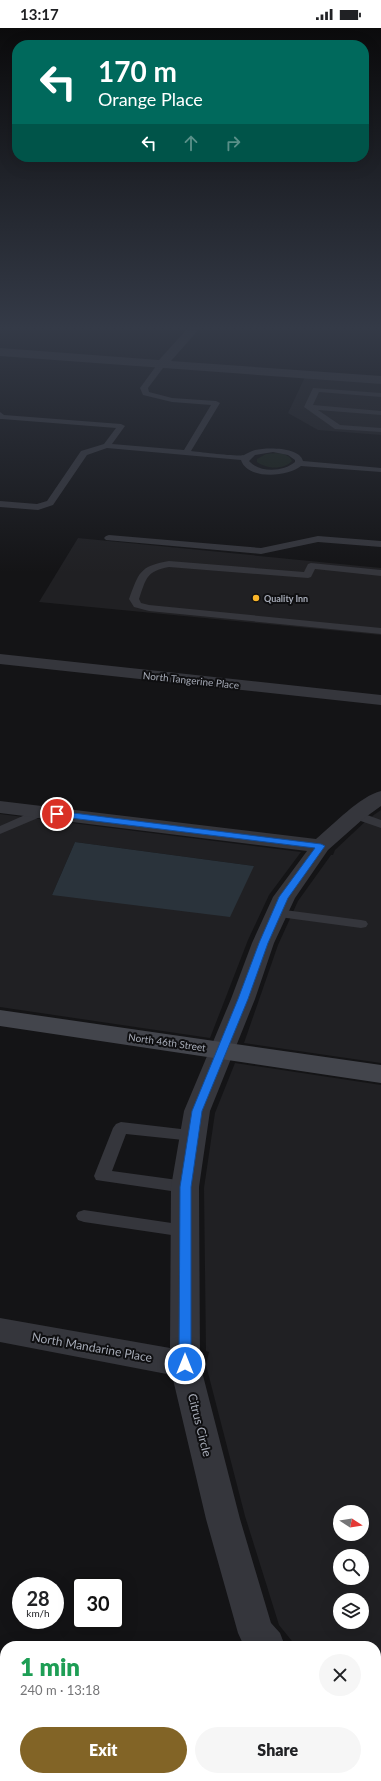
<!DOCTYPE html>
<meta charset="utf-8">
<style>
:root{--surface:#fff;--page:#f6f6f6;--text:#202124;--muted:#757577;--accent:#826426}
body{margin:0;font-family:Lato,sans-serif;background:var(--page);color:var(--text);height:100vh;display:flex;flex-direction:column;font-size:15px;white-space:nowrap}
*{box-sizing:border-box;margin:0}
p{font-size:13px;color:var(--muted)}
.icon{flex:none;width:22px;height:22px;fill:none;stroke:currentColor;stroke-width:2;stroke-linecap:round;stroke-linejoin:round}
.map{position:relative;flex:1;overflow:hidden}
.side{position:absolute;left:0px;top:1613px;width:381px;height:140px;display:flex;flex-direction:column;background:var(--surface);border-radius:16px 16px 0 0;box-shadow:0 4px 16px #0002}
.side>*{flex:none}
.top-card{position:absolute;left:12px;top:12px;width:357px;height:122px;border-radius:16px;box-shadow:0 4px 16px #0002;background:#00695c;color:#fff;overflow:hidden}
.needle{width:26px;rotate:102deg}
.tools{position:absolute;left:333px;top:1477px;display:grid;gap:8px}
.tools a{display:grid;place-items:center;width:36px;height:36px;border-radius:50%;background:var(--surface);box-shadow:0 4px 16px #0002;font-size:20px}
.speed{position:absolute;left:12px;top:1549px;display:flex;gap:8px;font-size:20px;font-weight:700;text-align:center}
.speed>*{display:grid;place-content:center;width:52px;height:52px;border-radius:50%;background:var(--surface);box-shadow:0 4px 16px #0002;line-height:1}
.speed small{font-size:10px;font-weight:400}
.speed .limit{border:2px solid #111;border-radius:6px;background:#fff;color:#111}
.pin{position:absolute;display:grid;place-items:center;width:34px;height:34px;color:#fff;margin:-17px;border:2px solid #fff;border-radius:50%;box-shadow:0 1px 4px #0007}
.me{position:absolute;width:44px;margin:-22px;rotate:0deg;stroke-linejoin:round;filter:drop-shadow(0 0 3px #0008)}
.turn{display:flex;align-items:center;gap:14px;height:84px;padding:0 20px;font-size:18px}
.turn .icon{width:52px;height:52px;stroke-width:2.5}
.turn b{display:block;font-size:28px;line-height:34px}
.lanes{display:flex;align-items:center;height:38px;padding:0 20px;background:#0003;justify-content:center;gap:20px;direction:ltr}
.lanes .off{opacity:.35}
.round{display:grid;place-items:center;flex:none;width:42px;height:42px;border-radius:21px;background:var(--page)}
.overview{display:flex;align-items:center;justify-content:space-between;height:68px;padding:0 20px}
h1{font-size:24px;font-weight:800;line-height:30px;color:#1e9e55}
.button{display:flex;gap:8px;margin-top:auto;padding:8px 20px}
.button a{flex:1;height:46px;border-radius:24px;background:var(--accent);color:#fff;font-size:16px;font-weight:800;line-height:46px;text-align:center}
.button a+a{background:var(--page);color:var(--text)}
.status{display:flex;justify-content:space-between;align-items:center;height:28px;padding:0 20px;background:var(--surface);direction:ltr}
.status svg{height:11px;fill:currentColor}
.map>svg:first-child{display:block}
</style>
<div class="status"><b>13:17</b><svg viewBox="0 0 49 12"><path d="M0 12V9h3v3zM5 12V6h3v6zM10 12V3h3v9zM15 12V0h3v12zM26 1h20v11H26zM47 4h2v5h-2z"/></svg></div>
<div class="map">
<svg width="381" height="1753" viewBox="0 0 381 1753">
<rect width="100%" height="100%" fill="#141416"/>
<path fill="#202023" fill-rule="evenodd" d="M 305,349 L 381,354 L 381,407 L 318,402 L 288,385 Z
M 78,510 L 381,540 L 381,607 L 39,574 Z
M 381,782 L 381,1035 L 244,1015 L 278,917 L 298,873 L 331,827 L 333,827 L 335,822 L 368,791 Z
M 0,786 L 301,824 L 269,867 L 248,912 L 210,1010 L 0,979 ZM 75,814 L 254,838 L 52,867 Z
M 235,1035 L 381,1057 L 381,1719 L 376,1713 L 376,1618 L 296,1618 L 279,1597 L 245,1488 L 206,1337 L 209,1324 L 206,1323 L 204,1160 L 215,1085 ZM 340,1484 L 362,1484 L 362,1506 L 340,1506 ZM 340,1528 L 362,1528 L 362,1550 L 340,1550 ZM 340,1572 L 362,1572 L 362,1594 L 340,1594 Z"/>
<path fill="#1a221b" d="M 266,426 C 275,425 288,424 292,433 C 284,442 266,441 257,434 L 257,431 Z"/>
<path fill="#2a333b" d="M 75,814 L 254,838 L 230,889 L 52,867 Z"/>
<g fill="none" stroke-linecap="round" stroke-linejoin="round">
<path fill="#35363c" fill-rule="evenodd" d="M 159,334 L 166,336 L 148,360 L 149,364 L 172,370 L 216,373 L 220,375 L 191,423 C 200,424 239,429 244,427 C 248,425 251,423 255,422 C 267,419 300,419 303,433 L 381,440 L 381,444 L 301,438 C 288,449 247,452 241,432 L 107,420 L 87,427 L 53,477 L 38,482 L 0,479 L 0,473 L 37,476 L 47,473 L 81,423 L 104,416 L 116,400 L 2,391 L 0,391 L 0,384 L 4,387 L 121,396 L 125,398 L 112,416 L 184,422 L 211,377 L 172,374 L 143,367 L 140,360 ZM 273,424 L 288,427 L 295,432 L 295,434 C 283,444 260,445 249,433 L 255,427 Z
M 313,360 L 381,365 L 381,369 L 319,364 L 313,377 L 381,383 L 381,387 L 318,382 L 340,397 L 381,400 L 381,404 L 335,401 L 304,379 Z
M 109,507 L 261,520 L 318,508 L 381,513 L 381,519 L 318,514 L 261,526 L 106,512 L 104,510 L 106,508 Z
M 169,533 L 304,544 L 308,536 L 311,535 L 381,542 L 381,548 L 315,541 L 311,549 L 308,550 L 169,539 C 146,543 146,551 139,571 L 141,575 L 149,577 L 381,600 L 381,606 L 149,583 L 134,579 L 129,571 C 139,545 139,538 169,533 Z
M 41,780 L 45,781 L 47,784 L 45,787 L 0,806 L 0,798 Z
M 356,783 L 381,792 L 381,800 L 352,790 L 350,787 L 352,784 Z
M 277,881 L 361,892 L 366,893 L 368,896 L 366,899 L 361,900 L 272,888 L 270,885 L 272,882 Z
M 121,1094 L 198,1103 L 201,1107 L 198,1111 L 193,1113 L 126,1106 L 112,1143 L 185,1153 L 191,1155 L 193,1159 L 191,1163 L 185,1165 L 96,1152 L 94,1148 L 113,1100 L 116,1096 Z
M 84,1182 L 185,1197 L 191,1198 L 193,1203 L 191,1208 L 185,1209 L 84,1194 L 78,1192 L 76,1188 L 78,1184 Z"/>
<path fill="#35363c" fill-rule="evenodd" d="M 188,300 L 200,300 L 171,333 L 381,348 L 381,356 L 0,328 L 0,320 L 159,332 Z
M 0,626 L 381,667 L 381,677 L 0,636 Z
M 381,763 L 381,778 L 363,791 L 328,822 L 295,870 L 274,915 L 255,971 L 210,1083 L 199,1159 L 200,1336 L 240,1491 L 271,1595 L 280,1605 L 285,1618 L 244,1618 L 238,1605 L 206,1491 L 172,1347 L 0,1314 L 0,1290 L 170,1320 L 171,1159 L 184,1083 L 231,971 L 252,915 L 273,869 L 307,823 L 0,785 L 0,773 L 316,811 C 333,797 360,768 381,763 Z
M 376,1731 L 381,1733 L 381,1753 L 355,1753 L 353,1748 L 376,1748 Z"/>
<path fill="#43454c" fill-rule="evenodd" d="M 0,982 L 381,1037 L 381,1055 L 0,998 Z"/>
</g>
<linearGradient id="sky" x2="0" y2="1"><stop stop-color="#0b0b0c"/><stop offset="0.55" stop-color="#343a47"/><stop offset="1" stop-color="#343a47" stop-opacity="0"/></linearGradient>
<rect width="381" height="545" fill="url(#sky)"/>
<path fill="#1a73e8" stroke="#114b97" d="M 57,783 L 321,816 L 325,818 L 288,870 L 268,915 L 248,971 L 202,1083 L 191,1159 L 191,1336 L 189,1340 L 185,1341 L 180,1340 L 179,1336 L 180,1159 L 192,1083 L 238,971 L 259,915 L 279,869 L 315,820 L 54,788 L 52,786 Z"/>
<circle fill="#fab529" stroke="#0f0f11" stroke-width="1.5" cx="256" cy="570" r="4"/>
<g text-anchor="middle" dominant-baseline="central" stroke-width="4" stroke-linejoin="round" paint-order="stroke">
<g font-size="9" font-weight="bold" fill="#a6abb7" stroke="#0f0f11" text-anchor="start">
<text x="264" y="570">Quality Inn</text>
</g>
<g font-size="10" fill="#a6abb7" stroke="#0f0f11">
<text transform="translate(191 652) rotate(6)">North Tangerine Place</text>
<text transform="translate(167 1014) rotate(8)">North 46th Street</text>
</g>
<g font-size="12" fill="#a6abb7" stroke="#0f0f11">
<text transform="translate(92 1319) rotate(10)">North Mandarine Place</text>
<text transform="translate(200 1397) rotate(76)">Citrus Circle</text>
</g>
</g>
</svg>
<div class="tools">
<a><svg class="needle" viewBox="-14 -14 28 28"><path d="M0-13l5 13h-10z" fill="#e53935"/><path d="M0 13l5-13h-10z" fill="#757577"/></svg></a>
<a><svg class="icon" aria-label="search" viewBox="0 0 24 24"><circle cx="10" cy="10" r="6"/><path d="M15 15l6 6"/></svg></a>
<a><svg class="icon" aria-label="layers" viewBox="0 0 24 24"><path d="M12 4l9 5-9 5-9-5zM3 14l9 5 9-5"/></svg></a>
</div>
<div class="speed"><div>28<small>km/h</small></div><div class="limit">30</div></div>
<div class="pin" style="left:57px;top:786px;background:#d93025"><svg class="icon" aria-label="arrive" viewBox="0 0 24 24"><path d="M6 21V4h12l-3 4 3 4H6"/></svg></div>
<svg class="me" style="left:185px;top:1336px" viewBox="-20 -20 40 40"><circle r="17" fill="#1a73e8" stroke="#fff" stroke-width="3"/><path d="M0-11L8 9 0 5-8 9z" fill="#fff"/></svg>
<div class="top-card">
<div class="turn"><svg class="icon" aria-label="left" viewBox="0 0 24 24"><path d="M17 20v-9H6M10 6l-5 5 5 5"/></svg><div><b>170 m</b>Orange Place</div></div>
<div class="lanes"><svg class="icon" aria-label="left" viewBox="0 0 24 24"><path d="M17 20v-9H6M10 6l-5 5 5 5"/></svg><svg class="icon off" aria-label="ahead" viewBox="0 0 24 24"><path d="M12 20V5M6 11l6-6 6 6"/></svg><svg class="icon off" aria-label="right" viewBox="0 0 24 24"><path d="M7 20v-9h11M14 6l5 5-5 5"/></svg></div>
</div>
<section class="side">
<div class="overview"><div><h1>1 min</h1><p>240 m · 13:18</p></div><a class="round"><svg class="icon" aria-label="close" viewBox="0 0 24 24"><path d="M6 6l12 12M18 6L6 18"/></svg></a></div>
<div class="button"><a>Exit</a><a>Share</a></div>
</section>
</div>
